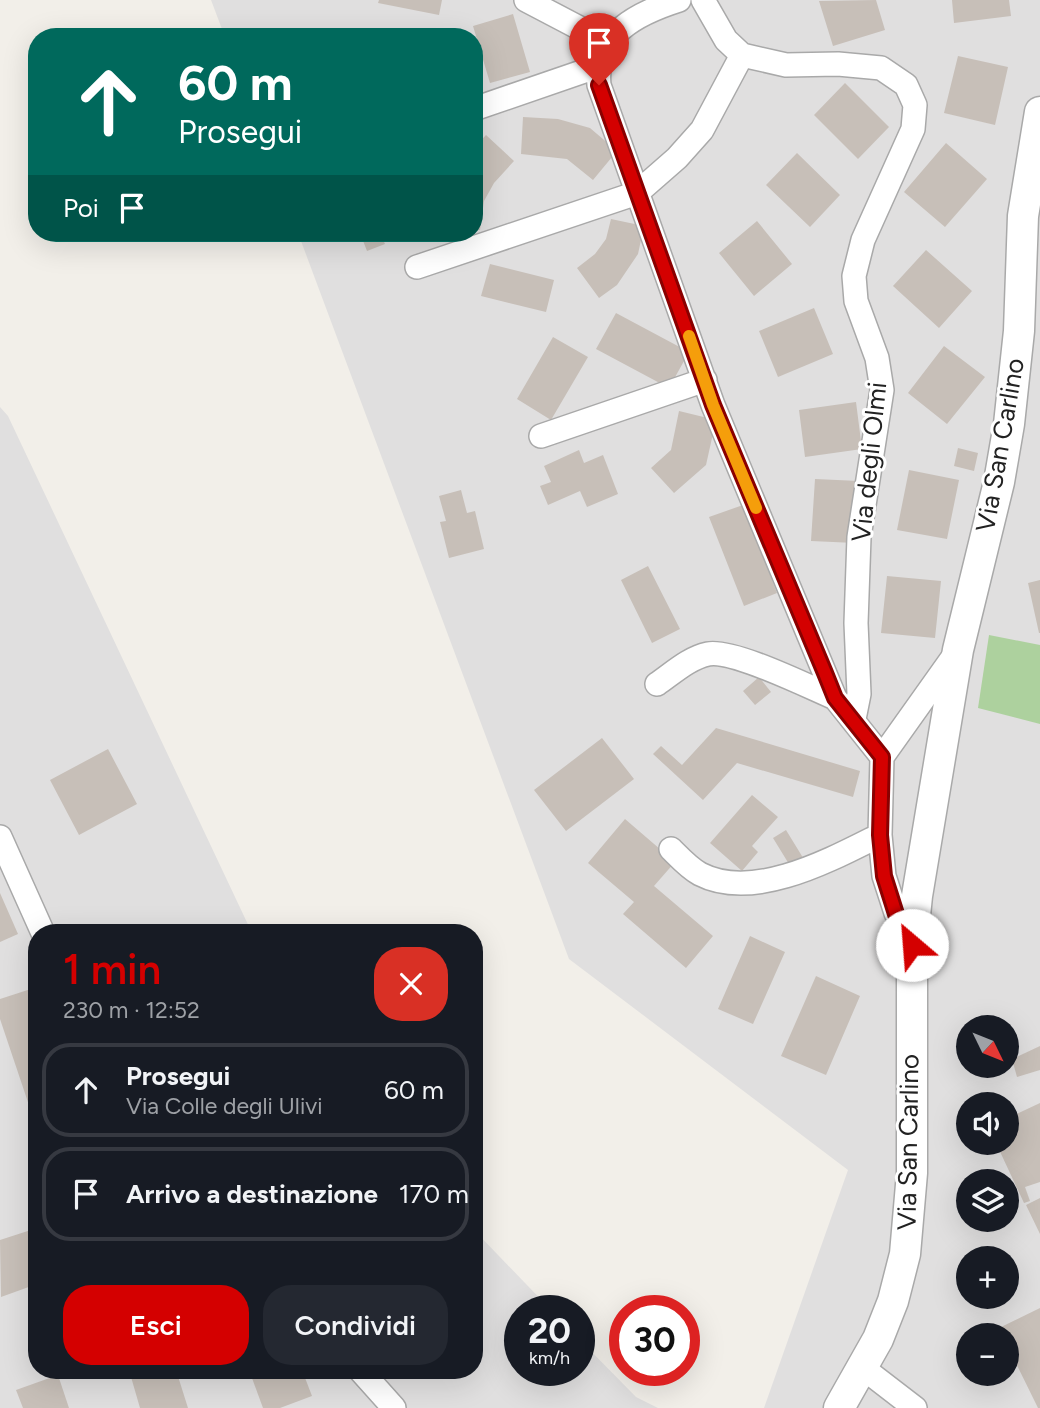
<!DOCTYPE html>
<html lang="it">
<meta charset="utf-8">
<style>
:root{--surface:#171b24;--page:#242831;--text:#f1f3f6;--muted:#9ea1a6;--line:#363941;--accent:#d40000}
body{margin:0;font-family:Figtree,sans-serif;background:var(--page);color:var(--text);height:100vh;display:flex;flex-direction:column;font-size:26px;white-space:nowrap}
*{box-sizing:border-box;margin:0}
p{font-size:23px;color:var(--muted)}
.icon{flex:none;width:38px;height:38px;fill:none;stroke:currentColor;stroke-width:2;stroke-linecap:round;stroke-linejoin:round}
.map{position:relative;flex:1;overflow:hidden}
.sheet{position:absolute;left:28px;top:924px;width:455px;height:455px;display:flex;flex-direction:column;background:var(--surface);border-radius:28px;box-shadow:0 7px 28px #0002}
.sheet>*{flex:none}
.banner{position:absolute;left:28px;top:28px;width:455px;height:214px;border-radius:28px;box-shadow:0 7px 28px #0002;background:#00695c;color:#fff;overflow:hidden}
.needle{width:46px;rotate:133deg}
.fabs{position:absolute;left:956px;top:1015px;display:grid;gap:14px}
.fabs a{display:grid;place-items:center;width:63px;height:63px;border-radius:50%;background:var(--surface);box-shadow:0 7px 28px #0002;font-size:35px}
.speed{position:absolute;left:504px;top:1295px;display:flex;gap:14px;font-size:35px;font-weight:700;text-align:center}
.speed>*{display:grid;place-content:center;width:91px;height:91px;border-radius:50%;background:var(--surface);box-shadow:0 7px 28px #0002;line-height:1}
.speed small{font-size:18px;font-weight:400}
.speed .limit{border:10px solid #d22;background:#fff;color:#111}
.pin{position:absolute;display:grid;place-items:center;width:60px;height:60px;color:#fff;margin:-72px -30px;border-radius:50% 50% 50% 0;rotate:-45deg;box-shadow:0 0 7px #0007}
.pin .icon{rotate:45deg}
.me{position:absolute;width:77px;margin:-38px;rotate:333deg;stroke-linejoin:round;filter:drop-shadow(0 0 5px #0008)}
.turn{display:flex;align-items:center;gap:24px;height:147px;padding:0 35px;font-size:32px}
.turn .icon{width:91px;height:91px;stroke-width:2.5}
.turn b{display:block;font-size:49px;line-height:60px}
.then{display:flex;align-items:center;height:66px;padding:0 35px;background:#0003;gap:14px;font-size:26px}
.round{display:grid;place-items:center;flex:none;width:74px;height:74px;border-radius:28px;background:var(--page)}
.headline{display:flex;align-items:center;justify-content:space-between;height:119px;padding:0 35px}
h1{font-size:42px;font-weight:600;line-height:52px;color:var(--accent)}
.button{display:flex;gap:14px;margin-top:auto;padding:14px 35px}
.button a{flex:1;height:80px;border-radius:28px;background:var(--accent);color:#fff;font-size:28px;font-weight:600;line-height:80px;text-align:center}
.button a+a{background:var(--page);color:var(--text)}
ul{padding:0;list-style:none}
li{display:flex;align-items:center;gap:21px;height:94px;margin:0 14px 10px;padding:0 21px;border:4px solid var(--line);border-radius:28px}
li div{flex:1}
li b{display:block;font-size:26px}
li em{font-style:normal}
.map>svg:first-child{display:block}
</style>
<div class="map">
<svg width="1040" height="1408" viewBox="0 0 1040 1408">
<rect width="100%" height="100%" fill="#f2efe9"/>
<path fill="#e0dfdf" fill-rule="evenodd" d="M 211,0 L 1040,0 L 1040,1408 L 764,1408 L 848,1170 L 569,959 L 298,233 L 474,233 L 474,37 L 225,37 ZM 968,1027 L 1006,1027 L 1006,1066 L 968,1066 ZM 968,1104 L 1006,1104 L 1006,1143 L 968,1143 ZM 968,1181 L 1006,1181 L 1006,1220 L 968,1220 ZM 968,1258 L 1006,1258 L 1006,1297 L 968,1297 ZM 968,1335 L 1006,1335 L 1006,1374 L 968,1374 Z
M 0,407 L 8,416 L 252,933 L 37,933 L 37,1370 L 474,1370 L 474,1230 L 552,1311 L 520,1311 L 520,1370 L 579,1370 L 579,1339 L 636,1397 L 658,1408 L 0,1408 Z"/>
<path fill="#add19e" d="M 989,635 L 1040,645 L 1040,724 L 978,708 Z"/>
<path fill="#c7bfb8" d="M 379,0 L 442,0 L 439,15 L 378,3 Z
M 876,0 L 885,30 L 833,46 L 819,1 Z
M 952,0 L 1009,0 L 1011,16 L 954,23 Z
M 513,14 L 530,72 L 490,83 L 473,26 Z
M 958,56 L 1008,67 L 995,125 L 944,113 Z
M 845,83 L 889,127 L 858,159 L 814,115 Z
M 523,117 L 558,119 L 590,128 L 617,151 L 593,180 L 567,159 L 521,154 Z
M 486,135 L 514,161 L 494,183 L 484,201 L 480,230 L 474,229 L 474,148 Z
M 946,143 L 987,179 L 945,227 L 904,192 Z
M 797,153 L 840,195 L 810,227 L 766,185 Z
M 611,219 L 644,226 L 638,254 L 617,285 L 599,298 L 577,268 L 595,254 L 606,239 Z
M 757,221 L 792,264 L 754,296 L 719,253 Z
M 360,233 L 380,233 L 385,244 L 367,251 Z
M 926,250 L 972,291 L 939,328 L 893,286 Z
M 490,264 L 554,280 L 546,312 L 481,296 Z
M 814,308 L 833,354 L 778,377 L 759,331 Z
M 616,313 L 689,352 L 669,388 L 596,349 Z
M 553,337 L 588,357 L 551,420 L 517,399 Z
M 944,346 L 985,377 L 947,424 L 908,393 Z
M 856,402 L 862,449 L 805,457 L 799,410 Z
M 679,411 L 716,420 L 706,465 L 674,493 L 651,468 L 671,450 Z
M 958,448 L 978,453 L 974,471 L 954,466 Z
M 579,450 L 584,463 L 603,455 L 618,494 L 587,507 L 580,491 L 548,505 L 540,486 L 551,482 L 544,466 Z
M 909,470 L 959,480 L 947,539 L 897,530 Z
M 815,479 L 859,481 L 855,543 L 811,541 Z
M 461,490 L 467,513 L 475,511 L 484,549 L 449,558 L 440,522 L 446,521 L 439,496 Z
M 743,505 L 777,593 L 744,606 L 709,517 Z
M 648,566 L 680,629 L 652,643 L 621,580 Z
M 887,576 L 941,581 L 935,638 L 881,633 Z
M 1040,580 L 1040,633 L 1039,633 L 1028,583 Z
M 759,677 L 771,692 L 755,705 L 743,691 Z
M 716,728 L 860,771 L 853,797 L 737,763 L 703,800 L 653,754 L 661,746 L 682,765 Z
M 602,738 L 634,779 L 566,831 L 534,790 Z
M 108,749 L 137,804 L 79,835 L 50,780 Z
M 752,795 L 778,817 L 752,846 L 758,852 L 742,871 L 710,843 Z
M 625,819 L 675,862 L 654,886 L 713,936 L 686,968 L 623,914 L 634,902 L 588,863 Z
M 786,830 L 805,861 L 792,869 L 773,838 Z
M 0,893 L 18,934 L 0,942 Z
M 750,936 L 785,952 L 753,1024 L 718,1009 Z
M 816,976 L 860,996 L 826,1075 L 781,1056 Z
M 37,987 L 37,1126 L 36,1126 L 0,1019 L 0,999 Z
M 1040,1046 L 1040,1070 L 1017,1077 L 1012,1059 Z
M 1040,1103 L 1040,1182 L 1025,1187 L 1030,1201 L 1024,1203 L 996,1143 L 1006,1143 L 1006,1119 Z
M 1040,1198 L 1040,1234 L 1026,1205 Z
M 37,1228 L 37,1284 L 1,1297 L 0,1240 Z
M 1040,1308 L 1040,1408 L 1038,1408 L 1006,1343 L 1006,1335 L 1002,1335 L 999,1328 Z
M 129,1370 L 176,1370 L 188,1408 L 140,1408 Z
M 249,1370 L 302,1370 L 312,1396 L 280,1408 L 263,1408 Z
M 58,1375 L 69,1408 L 23,1408 L 16,1390 Z"/>
<g fill="none" stroke-linecap="round" stroke-linejoin="round">
<defs>
<path id="minor" d="M 526,0 L 608,43
M 679,0 C 638,13 594,34 599,85 L 713,405 L 835,698 L 882,757 L 880,835 L 884,876 L 896,913 L 912,945
M 703,0 L 726,40 L 742,55 L 786,65 L 838,64 L 881,68 L 906,85 L 915,105 L 913,129 L 863,240 L 854,276 L 856,301 L 877,358 L 882,390 L 859,537 L 856,623 L 859,694 L 854,719
M 474,109 L 599,66
M 417,267 L 637,193 L 677,158 L 702,130 L 742,55
M 541,436 L 705,380
M 657,684 C 673,673 689,658 708,654 C 733,649 809,687 835,698
M 882,757 L 956,653
M 0,837 L 43,933
M 671,849 C 680,858 689,868 700,874 C 754,902 832,859 880,835
M 863,1368 L 915,1408
M 360,1370 L 394,1408"/>
<path id="tertiary" d="M 839,1408 L 878,1339 L 893,1301 L 905,1254 L 912,1173 L 912,945 L 917,896 L 958,650 L 999,482 L 1009,424 L 1019,331 L 1023,216 L 1040,112"/>
</defs>
<use href="#minor" stroke="#a9a9a9" stroke-width="26"/>
<use href="#tertiary" stroke="#a9a9a9" stroke-width="33"/>
<use href="#minor" stroke="#fff" stroke-width="23"/>
<use href="#tertiary" stroke="#fff" stroke-width="30"/>
</g>
<g fill="none" stroke-linecap="round" stroke-linejoin="round">
<defs>
<path id="route" d="M 599,85 L 713,405 L 825,673 L 835,698 L 882,757 L 880,835 L 884,876 L 896,914 L 912,945"/>
</defs>
<use href="#route" stroke="#8a0000" stroke-width="18"/>
<use href="#route" stroke="#d40000" stroke-width="12"/>
<path stroke="#f59e0b" stroke-width="12" d="M 689,336 L 713,405 L 756,508"/>
</g>
<g text-anchor="middle" dominant-baseline="central" stroke-width="6" stroke-linejoin="round" paint-order="stroke">
<g font-size="26" fill="#222" stroke="#fff">
<text transform="translate(1000 445) rotate(-80)">Via San Carlino</text>
<text transform="translate(869 462) rotate(-84)">Via degli Olmi</text>
<text transform="translate(908 1142) rotate(-89)">Via San Carlino</text>
</g>
</g>
</svg>
<div class="fabs">
<a><svg class="needle" viewBox="-14 -14 28 28"><path d="M0-13l5 13h-10z" fill="#e53935"/><path d="M0 13l5-13h-10z" fill="#9ea1a6"/></svg></a>
<a><svg class="icon" aria-label="sound" viewBox="0 0 24 24"><path d="M4 9h4l5-4v14l-5-4H4zM17 9q2 3 0 6"/></svg></a>
<a><svg class="icon" aria-label="layers" viewBox="0 0 24 24"><path d="M12 4l9 5-9 5-9-5zM3 14l9 5 9-5"/></svg></a>
<a>+</a>
<a>−</a>
</div>
<div class="speed"><div>20<small>km/h</small></div><div class="limit">30</div></div>
<div class="pin" style="left:599px;top:85px;background:#d93025"><svg class="icon" aria-label="arrive" viewBox="0 0 24 24"><path d="M6 21V4h12l-3 4 3 4H6"/></svg></div>
<svg class="me" style="left:912px;top:945px" viewBox="-20 -20 40 40"><circle r="19" fill="#fff"/><path d="M0-13L10 11 0 6-10 11z" fill="#d40000"/></svg>
<div class="banner">
<div class="turn"><svg class="icon" aria-label="ahead" viewBox="0 0 24 24"><path d="M12 20V5M6 11l6-6 6 6"/></svg><div><b>60 m</b>Prosegui</div></div>
<div class="then">Poi<svg class="icon" aria-label="arrive" viewBox="0 0 24 24"><path d="M6 21V4h12l-3 4 3 4H6"/></svg></div>
</div>
<section class="sheet">
<div class="headline"><div><h1>1 min</h1><p>230 m · 12:52</p></div><a class="round" style="background:#d93025;color:#fff"><svg class="icon" aria-label="close" viewBox="0 0 24 24"><path d="M6 6l12 12M18 6L6 18"/></svg></a></div>
<ul>
<li><svg class="icon" aria-label="ahead" viewBox="0 0 24 24"><path d="M12 20V5M6 11l6-6 6 6"/></svg><div><b>Prosegui</b><p>Via Colle degli Ulivi</p></div><em>60 m</em></li>
<li><svg class="icon" aria-label="arrive" viewBox="0 0 24 24"><path d="M6 21V4h12l-3 4 3 4H6"/></svg><div><b>Arrivo a destinazione</b></div><em>170 m</em></li>
</ul>
<div class="button"><a>Esci</a><a>Condividi</a></div>
</section>
</div>
